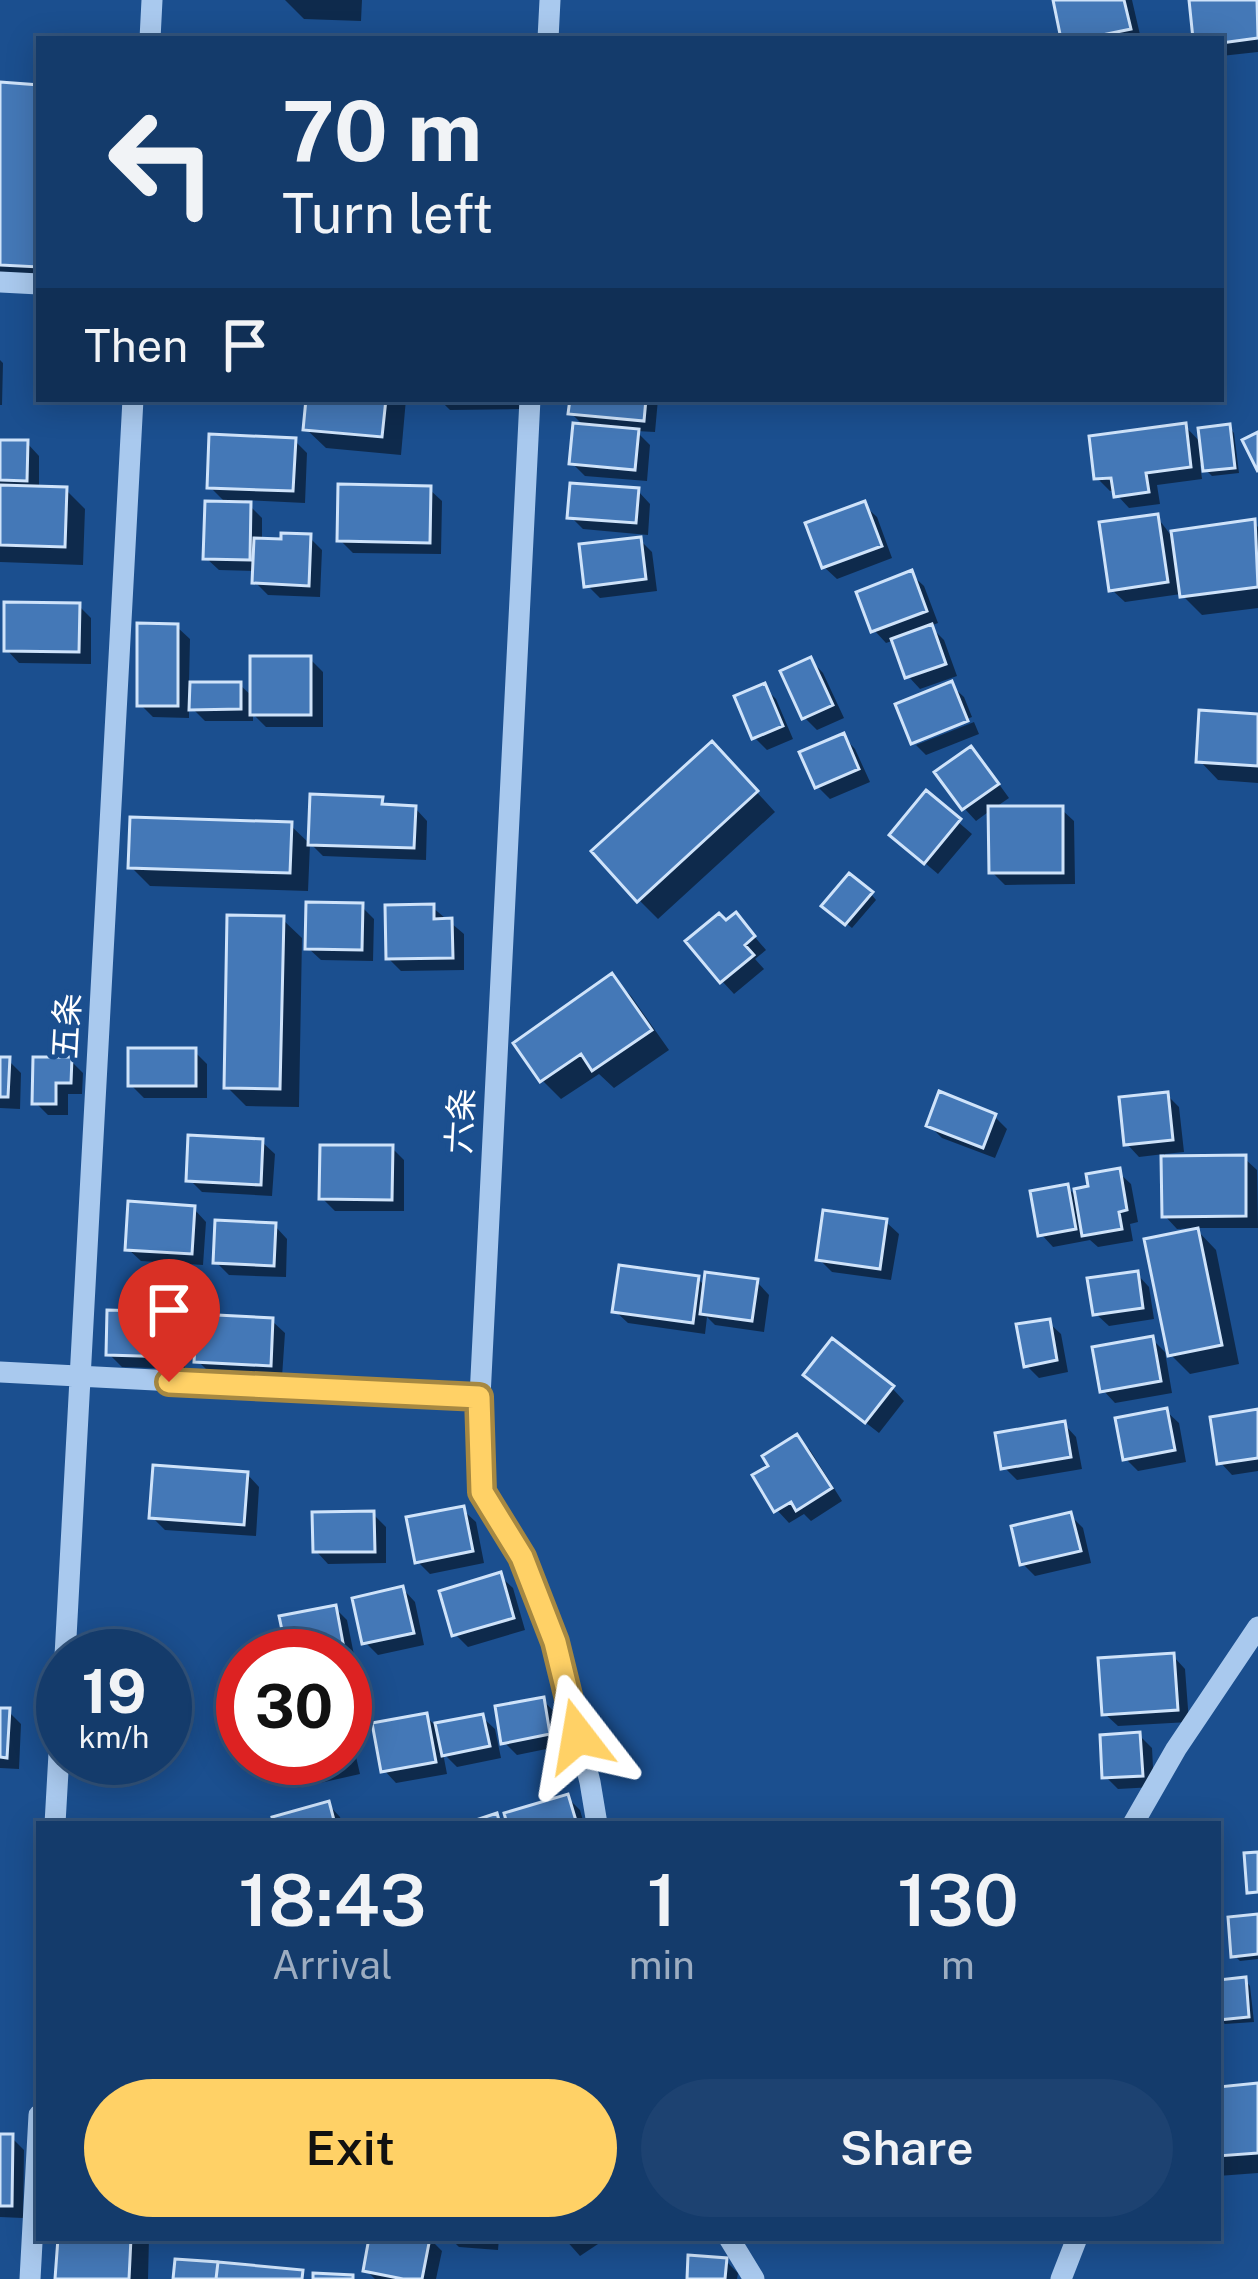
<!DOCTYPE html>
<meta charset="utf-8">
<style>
:root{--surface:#143b6b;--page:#1d4271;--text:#f1f3f6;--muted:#9dadc1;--line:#33557e;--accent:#ffd166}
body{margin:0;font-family:"Public Sans","Noto Sans JP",sans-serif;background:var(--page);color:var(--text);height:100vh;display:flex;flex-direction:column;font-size:45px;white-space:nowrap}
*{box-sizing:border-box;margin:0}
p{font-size:39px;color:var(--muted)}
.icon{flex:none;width:66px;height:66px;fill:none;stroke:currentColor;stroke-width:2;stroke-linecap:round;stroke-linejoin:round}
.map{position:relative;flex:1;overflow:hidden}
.side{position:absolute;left:36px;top:1821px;width:1185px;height:420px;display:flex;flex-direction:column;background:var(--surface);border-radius:0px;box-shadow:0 6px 30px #0003,0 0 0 3px var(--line)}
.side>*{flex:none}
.guide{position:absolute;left:36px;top:36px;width:1188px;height:366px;border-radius:0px;box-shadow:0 6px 30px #0003,0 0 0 3px var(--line);background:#143b6b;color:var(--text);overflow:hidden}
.speed{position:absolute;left:36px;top:1629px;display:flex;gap:24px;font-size:60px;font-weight:700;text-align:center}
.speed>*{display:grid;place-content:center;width:156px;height:156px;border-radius:50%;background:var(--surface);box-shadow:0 6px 30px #0003,0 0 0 3px var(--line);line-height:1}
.speed small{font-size:30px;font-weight:400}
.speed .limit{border:18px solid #d22;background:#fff;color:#111}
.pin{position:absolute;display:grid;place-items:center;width:102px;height:102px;color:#fff;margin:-123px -51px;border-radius:50% 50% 50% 0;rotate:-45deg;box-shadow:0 0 12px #0007}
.pin .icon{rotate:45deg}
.me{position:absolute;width:132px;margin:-66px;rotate:346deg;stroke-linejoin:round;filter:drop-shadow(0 0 9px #0008)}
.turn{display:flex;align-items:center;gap:42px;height:252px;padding:0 48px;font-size:54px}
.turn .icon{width:156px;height:156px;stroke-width:2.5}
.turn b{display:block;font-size:84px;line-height:102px}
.then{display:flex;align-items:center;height:114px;padding:0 48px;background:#0003;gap:24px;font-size:45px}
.eta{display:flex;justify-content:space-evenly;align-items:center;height:204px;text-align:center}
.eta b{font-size:72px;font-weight:600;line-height:84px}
.button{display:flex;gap:24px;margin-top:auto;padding:24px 48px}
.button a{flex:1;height:138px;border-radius:72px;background:var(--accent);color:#111;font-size:48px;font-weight:600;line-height:138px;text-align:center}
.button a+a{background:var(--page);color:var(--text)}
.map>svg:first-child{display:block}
</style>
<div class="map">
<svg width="1258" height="2279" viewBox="0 0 1258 2279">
<rect width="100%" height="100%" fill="#1b4f8f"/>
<path fill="#0007" d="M 285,0 L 362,0 L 361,21 L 304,19 Z
M 1065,0 L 1132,0 L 1141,39 L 1064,39 Z
M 1192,0 L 1257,0 L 1258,52 L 1221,56 L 1221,39 L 1196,39 Z
M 0,85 L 39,87 L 39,290 L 0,287 Z
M 0,360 L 3,363 L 2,405 L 0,405 Z
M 309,399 L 406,399 L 401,455 L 326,448 L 306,429 Z
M 439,399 L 521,399 L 521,409 L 450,410 Z
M 573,399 L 658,399 L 655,432 L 636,431 L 650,445 L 647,481 L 585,476 L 572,463 L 586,428 L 571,413 Z
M 1185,426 L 1203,445 L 1229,427 L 1234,433 L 1239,473 L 1212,476 L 1200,464 L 1202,479 L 1157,485 L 1160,504 L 1129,508 L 1117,495 L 1116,490 L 1110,491 L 1097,478 Z
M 295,441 L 307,453 L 305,503 L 244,500 L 262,518 L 262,542 L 309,537 L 322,550 L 320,597 L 268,595 L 255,582 L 255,571 L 219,570 L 206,558 L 228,505 L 210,487 Z
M 0,443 L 27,443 L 39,456 L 39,489 L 66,490 L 85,509 L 83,565 L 0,562 Z
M 429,489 L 442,501 L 441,554 L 353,553 L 340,540 Z
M 638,491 L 650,504 L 648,535 L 583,529 L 570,516 Z
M 864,505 L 877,517 L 892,558 L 837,579 L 824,567 Z
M 1157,517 L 1170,534 L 1254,523 L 1258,527 L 1258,608 L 1202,615 L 1181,594 L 1125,602 L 1112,590 Z
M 640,540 L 652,552 L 657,591 L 600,598 L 587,585 Z
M 911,574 L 924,586 L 938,623 L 930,626 L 944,640 L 957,676 L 920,689 L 908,676 L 895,640 L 886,643 L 874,630 Z
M 79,606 L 91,618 L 91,664 L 19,663 L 7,650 Z
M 177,627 L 190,639 L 189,685 L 240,685 L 253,697 L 310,659 L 323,672 L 323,727 L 266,727 L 253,714 L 253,721 L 205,721 L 189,705 L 189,718 L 153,717 L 140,704 Z
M 811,660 L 823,673 L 844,718 L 817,730 L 804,717 Z
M 951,685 L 964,697 L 972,717 L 916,739 L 916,744 L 899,705 Z
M 764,687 L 776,699 L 793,739 L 767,750 L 755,738 Z
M 1258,717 L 1258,783 L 1218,780 L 1199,760 Z
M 974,722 L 979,734 L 926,755 L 916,745 Z
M 843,736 L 855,749 L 870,782 L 830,799 L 818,787 Z
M 983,762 L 1009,798 L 993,809 L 1061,809 L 1074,821 L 1075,884 L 1005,885 L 992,872 L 991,810 L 976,821 L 964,808 Z
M 731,764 L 775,812 L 658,919 L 639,900 Z
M 927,795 L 972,834 L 938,874 L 906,847 Z
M 381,800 L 389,808 L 415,808 L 427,821 L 426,860 L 323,856 L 311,844 Z
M 290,825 L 310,844 L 308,891 L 150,886 L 131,867 Z
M 871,894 L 876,900 L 852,928 L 831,911 Z
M 361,906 L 374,919 L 373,961 L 321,960 L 308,948 Z
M 432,907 L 464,934 L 464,970 L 401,971 L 388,958 Z
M 282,919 L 302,938 L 299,1107 L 246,1106 L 227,1087 Z
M 748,929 L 766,950 L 755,959 L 764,969 L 734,994 L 722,981 Z
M 612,977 L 631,996 L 669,1050 L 614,1088 L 599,1074 L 561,1099 L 542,1080 Z
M 194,1051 L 207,1064 L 207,1098 L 144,1098 L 131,1085 Z
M 0,1060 L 8,1060 L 21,1073 L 20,1109 L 0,1108 Z
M 70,1060 L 83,1073 L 82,1094 L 68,1094 L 68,1115 L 48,1115 L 35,1102 Z
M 1167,1095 L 1179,1107 L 1184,1152 L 1165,1154 L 1165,1159 L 1244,1158 L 1257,1170 L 1258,1228 L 1195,1228 L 1216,1250 L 1239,1364 L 1190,1374 L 1171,1355 L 1193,1228 L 1177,1229 L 1165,1216 L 1164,1154 L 1139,1157 L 1127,1144 Z
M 994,1116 L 1007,1129 L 995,1158 L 942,1138 L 929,1125 Z
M 262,1142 L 275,1154 L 272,1196 L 202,1192 L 189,1179 Z
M 392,1148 L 404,1160 L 404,1211 L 335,1211 L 322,1198 Z
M 1118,1172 L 1131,1184 L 1138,1222 L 1130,1224 L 1133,1241 L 1098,1247 L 1090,1240 L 1053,1247 L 1041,1234 L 1067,1187 L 1079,1199 Z
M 194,1209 L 206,1222 L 203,1265 L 141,1261 L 128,1249 Z
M 886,1222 L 899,1234 L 891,1280 L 832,1272 L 819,1259 Z
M 275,1226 L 287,1239 L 286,1277 L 229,1275 L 216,1262 Z
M 1137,1274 L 1149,1287 L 1154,1319 L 1109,1326 L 1096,1314 Z
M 698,1279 L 706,1287 L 757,1282 L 769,1295 L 764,1332 L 715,1325 L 707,1317 L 705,1334 L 628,1323 L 615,1311 Z
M 173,1315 L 186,1327 L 185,1369 L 122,1367 L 109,1354 Z
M 272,1321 L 285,1333 L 282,1377 L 210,1373 L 197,1360 Z
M 1048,1322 L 1061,1334 L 1068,1372 L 1039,1378 L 1026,1365 Z
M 1152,1339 L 1165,1352 L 1172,1393 L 1115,1403 L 1103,1390 Z
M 820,1387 L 892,1388 L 904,1401 L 879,1433 Z
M 1166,1411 L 1179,1423 L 1186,1462 L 1138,1471 L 1126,1459 Z
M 1258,1412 L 1258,1471 L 1232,1475 L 1220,1462 Z
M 1064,1424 L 1076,1437 L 1082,1469 L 1017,1480 L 1004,1467 Z
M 797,1438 L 810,1450 L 842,1501 L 811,1521 L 804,1514 L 789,1523 L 777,1510 L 772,1467 Z
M 247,1474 L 259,1487 L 256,1536 L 165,1530 L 152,1517 Z
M 463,1510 L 476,1522 L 484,1563 L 430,1574 L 417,1561 Z
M 373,1514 L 386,1527 L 386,1563 L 328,1564 L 316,1551 Z
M 1070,1515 L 1083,1528 L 1091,1563 L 1035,1576 L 1022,1563 Z
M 500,1576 L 513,1588 L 525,1630 L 468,1647 L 455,1634 Z
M 403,1589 L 415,1602 L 424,1645 L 378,1655 L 365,1642 Z
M 335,1608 L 347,1620 L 354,1655 L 293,1656 L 290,1653 Z
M 1173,1656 L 1185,1669 L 1189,1722 L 1118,1726 L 1105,1714 Z
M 543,1700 L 555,1713 L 561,1746 L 517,1755 L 504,1742 Z
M 0,1711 L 8,1711 L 21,1724 L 19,1769 L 0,1768 Z
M 426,1717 L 436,1726 L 482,1717 L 495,1729 L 501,1758 L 457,1767 L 443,1753 L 447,1774 L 396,1783 L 384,1770 Z
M 345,1730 L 351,1735 L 360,1774 L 298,1788 L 285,1775 L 281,1758 L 345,1758 Z
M 1139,1735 L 1152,1748 L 1154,1787 L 1118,1789 L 1105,1776 Z
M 567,1797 L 580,1810 L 584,1824 L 510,1824 Z
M 328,1804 L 340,1817 L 342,1824 L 277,1824 Z
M 1258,1917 L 1258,1959 L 1240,1961 L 1234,1955 Z
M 1245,1980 L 1250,1986 L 1254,2022 L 1225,2024 L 1219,2019 L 1218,1983 Z
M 1258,2086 L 1258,2173 L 1218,2176 L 1218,2090 Z
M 0,2137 L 11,2137 L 24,2150 L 23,2218 L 0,2217 Z
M 61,2238 L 149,2238 L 148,2279 L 58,2279 Z
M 277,2238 L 326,2238 L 326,2243 L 281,2242 Z
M 373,2238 L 429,2238 L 442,2251 L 436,2279 L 375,2279 L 366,2270 Z
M 450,2238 L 499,2238 L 498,2250 L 459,2247 Z
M 564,2238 L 607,2238 L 580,2256 Z
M 725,2260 L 738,2273 L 737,2279 L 690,2279 Z"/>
<path fill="#4478b7" stroke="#cfe3fa" stroke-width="3" d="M 1053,0 L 1124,0 L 1131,29 L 1083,39 L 1061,39 Z
M 1189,0 L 1257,0 L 1258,38 L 1221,43 L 1221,39 L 1193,39 Z
M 0,82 L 39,85 L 39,267 L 0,265 Z
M 306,399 L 386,399 L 382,437 L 303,430 Z
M 570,399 L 646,399 L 644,421 L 568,414 Z
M 573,423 L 639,429 L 635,470 L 569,464 Z
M 1186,423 L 1191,467 L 1146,473 L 1149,492 L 1114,497 L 1111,478 L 1094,479 L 1089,436 Z
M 1230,424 L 1235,468 L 1203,471 L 1198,428 Z
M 1258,432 L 1258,472 L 1242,440 Z
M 209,434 L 296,438 L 293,491 L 207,488 Z
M 0,440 L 28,440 L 27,481 L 0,480 Z
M 570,483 L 639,488 L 636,523 L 567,518 Z
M 338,484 L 431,486 L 430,543 L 337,541 Z
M 0,485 L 67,487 L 65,547 L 0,545 Z
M 205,501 L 251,502 L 250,560 L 203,559 Z
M 865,501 L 882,546 L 822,568 L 805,523 Z
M 1158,514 L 1168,582 L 1109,591 L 1099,522 Z
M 1255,519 L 1258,587 L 1180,597 L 1171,531 Z
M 281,533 L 311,534 L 309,586 L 252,583 L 254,538 L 281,539 Z
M 641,537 L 646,579 L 584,587 L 579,544 Z
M 912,570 L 927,611 L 871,632 L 856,592 Z
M 4,602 L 80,603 L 79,652 L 4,651 Z
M 137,623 L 178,624 L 178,706 L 137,706 Z
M 932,624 L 946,664 L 905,678 L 891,639 Z
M 250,656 L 311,656 L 311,715 L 250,715 Z
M 811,657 L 833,705 L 802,719 L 780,671 Z
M 952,681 L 968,721 L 911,744 L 895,704 Z
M 190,682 L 241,682 L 241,709 L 189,710 Z
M 765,683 L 783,726 L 752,739 L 734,696 Z
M 1199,710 L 1258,714 L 1258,766 L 1196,762 Z
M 844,733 L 859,769 L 815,788 L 799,752 Z
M 712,741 L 758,791 L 637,902 L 591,851 Z
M 971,746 L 999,784 L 962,810 L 934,772 Z
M 926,790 L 961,819 L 924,864 L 889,835 Z
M 310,794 L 383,797 L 382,804 L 416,806 L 414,848 L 308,845 Z
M 988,806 L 1063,806 L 1063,873 L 989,873 Z
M 130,817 L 292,822 L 290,873 L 128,868 Z
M 849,873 L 873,892 L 845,925 L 821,906 Z
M 306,902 L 363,903 L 362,950 L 305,949 Z
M 434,904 L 434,919 L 452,918 L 453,958 L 386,959 L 385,905 Z
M 736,912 L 755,936 L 745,945 L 754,955 L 720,983 L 685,941 L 719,913 L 726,920 Z
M 227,915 L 284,916 L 280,1089 L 224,1088 Z
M 612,973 L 652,1030 L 592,1071 L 581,1054 L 540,1082 L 513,1043 Z
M 128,1048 L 196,1048 L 196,1086 L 128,1086 Z
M 0,1057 L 10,1057 L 8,1097 L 0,1097 Z
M 33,1057 L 72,1057 L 71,1083 L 56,1083 L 56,1104 L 32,1104 Z
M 939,1091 L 996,1114 L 983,1148 L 926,1126 Z
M 1168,1092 L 1173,1140 L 1124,1145 L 1119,1097 Z
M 188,1135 L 263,1139 L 261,1185 L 186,1181 Z
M 320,1145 L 393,1145 L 392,1200 L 319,1199 Z
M 1246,1155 L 1246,1216 L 1162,1217 L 1161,1156 Z
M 1120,1168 L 1127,1210 L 1119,1212 L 1122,1229 L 1082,1236 L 1074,1189 L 1088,1186 L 1086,1174 Z
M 1068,1184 L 1076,1229 L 1038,1236 L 1030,1191 Z
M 128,1201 L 195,1206 L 192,1254 L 125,1250 Z
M 823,1210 L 887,1219 L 880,1269 L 816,1260 Z
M 215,1220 L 276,1223 L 274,1266 L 213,1263 Z
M 1198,1228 L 1222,1345 L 1168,1356 L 1144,1239 Z
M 619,1265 L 699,1276 L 693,1323 L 612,1312 Z
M 1138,1271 L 1143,1308 L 1093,1315 L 1087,1278 Z
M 705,1272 L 758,1279 L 752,1321 L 700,1314 Z
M 107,1310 L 174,1312 L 173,1357 L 106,1355 Z
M 197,1314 L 273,1318 L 271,1366 L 194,1362 Z
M 1050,1319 L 1057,1360 L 1024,1367 L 1016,1324 Z
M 1153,1336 L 1161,1381 L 1100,1392 L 1092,1347 Z
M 832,1338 L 894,1386 L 865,1423 L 803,1375 Z
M 1167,1408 L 1175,1450 L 1123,1460 L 1115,1418 Z
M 1258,1409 L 1258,1458 L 1217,1464 L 1210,1417 Z
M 1065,1421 L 1071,1457 L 1001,1469 L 995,1433 Z
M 797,1434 L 832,1488 L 796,1511 L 791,1502 L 774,1512 L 752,1475 L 768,1466 L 762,1456 Z
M 153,1465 L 248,1472 L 244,1525 L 149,1518 Z
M 464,1506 L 473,1551 L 415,1563 L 406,1517 Z
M 374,1511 L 375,1552 L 313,1552 L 312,1512 Z
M 1071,1512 L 1081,1551 L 1020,1565 L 1011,1526 Z
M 501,1572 L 514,1618 L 452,1636 L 439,1591 Z
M 403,1586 L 414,1633 L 362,1644 L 352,1598 Z
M 336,1605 L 343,1643 L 287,1654 L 279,1616 Z
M 1174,1653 L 1178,1710 L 1102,1715 L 1098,1658 Z
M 544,1697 L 550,1734 L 501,1744 L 495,1706 Z
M 0,1708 L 10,1708 L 7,1758 L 0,1757 Z
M 427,1713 L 436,1762 L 381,1772 L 372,1723 Z
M 483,1714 L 490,1746 L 442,1756 L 435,1723 Z
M 1140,1732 L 1143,1776 L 1102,1778 L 1100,1735 Z
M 345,1746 L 349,1762 L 282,1777 L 278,1758 L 345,1758 Z
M 568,1794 L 577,1824 L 507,1824 L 504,1813 Z
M 329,1801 L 335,1824 L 274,1824 L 272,1817 Z
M 497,1813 L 500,1824 L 464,1824 Z
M 1258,1852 L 1258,1892 L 1247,1893 L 1244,1853 Z
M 1258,1914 L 1258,1954 L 1231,1957 L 1228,1917 Z
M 1246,1977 L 1249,2017 L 1218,2020 L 1218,1980 Z
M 1258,2083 L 1258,2153 L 1218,2156 L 1218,2087 Z
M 0,2134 L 13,2134 L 12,2206 L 0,2206 Z
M 58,2238 L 131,2238 L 129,2279 L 55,2279 Z
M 369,2238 L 430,2238 L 422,2279 L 403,2279 L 363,2271 Z
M 688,2255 L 727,2258 L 725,2279 L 687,2279 Z
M 175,2259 L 218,2262 L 216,2279 L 173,2279 Z
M 218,2262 L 303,2270 L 302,2279 L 216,2279 Z
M 313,2273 L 353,2275 L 353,2279 L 313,2279 Z"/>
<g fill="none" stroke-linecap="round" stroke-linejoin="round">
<path stroke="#a9c9ee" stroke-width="21" d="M 150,39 L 152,0
M 548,39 L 550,0
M 0,282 L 39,284
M 530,399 L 480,1397 L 482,1493 L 522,1557 L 555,1643 L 590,1782 L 597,1824
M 0,1372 L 480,1397
M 65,1656 L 133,399
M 55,1824 L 63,1683
M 1133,1824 L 1176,1749 L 1258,1627
M 729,2238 L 754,2279
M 30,2279 L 39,2115
M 1061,2279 L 1077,2238"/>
</g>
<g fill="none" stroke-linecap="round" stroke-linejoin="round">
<defs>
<path id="route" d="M 169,1382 L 479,1397 L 482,1492 L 522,1557 L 555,1642 L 578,1736"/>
</defs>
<use href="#route" stroke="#a68842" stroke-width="30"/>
<use href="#route" stroke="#ffd166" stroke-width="21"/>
</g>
<g text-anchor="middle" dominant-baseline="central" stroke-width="10" stroke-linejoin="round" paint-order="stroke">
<g font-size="33" fill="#fff" stroke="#1b4f8f">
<text transform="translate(66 1026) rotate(-87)">五条</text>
<text transform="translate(460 1121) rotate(-87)">六条</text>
</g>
</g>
</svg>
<div class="speed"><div>19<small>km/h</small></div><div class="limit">30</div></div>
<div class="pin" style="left:169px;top:1382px;background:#d93025"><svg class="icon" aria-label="arrive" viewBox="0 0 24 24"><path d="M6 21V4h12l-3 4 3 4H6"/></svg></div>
<svg class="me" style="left:578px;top:1736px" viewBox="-20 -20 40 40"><path d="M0-17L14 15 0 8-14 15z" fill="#ffd166" stroke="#fff" stroke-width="4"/></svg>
<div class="guide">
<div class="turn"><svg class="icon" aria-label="left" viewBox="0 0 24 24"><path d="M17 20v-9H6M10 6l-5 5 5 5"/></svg><div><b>70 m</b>Turn left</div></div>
<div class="then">Then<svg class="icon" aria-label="arrive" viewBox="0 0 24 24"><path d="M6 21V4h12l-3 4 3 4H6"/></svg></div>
</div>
<section class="side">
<div class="eta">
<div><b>18:43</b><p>Arrival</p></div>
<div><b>1</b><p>min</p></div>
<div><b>130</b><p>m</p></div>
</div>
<div class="button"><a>Exit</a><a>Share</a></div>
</section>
</div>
